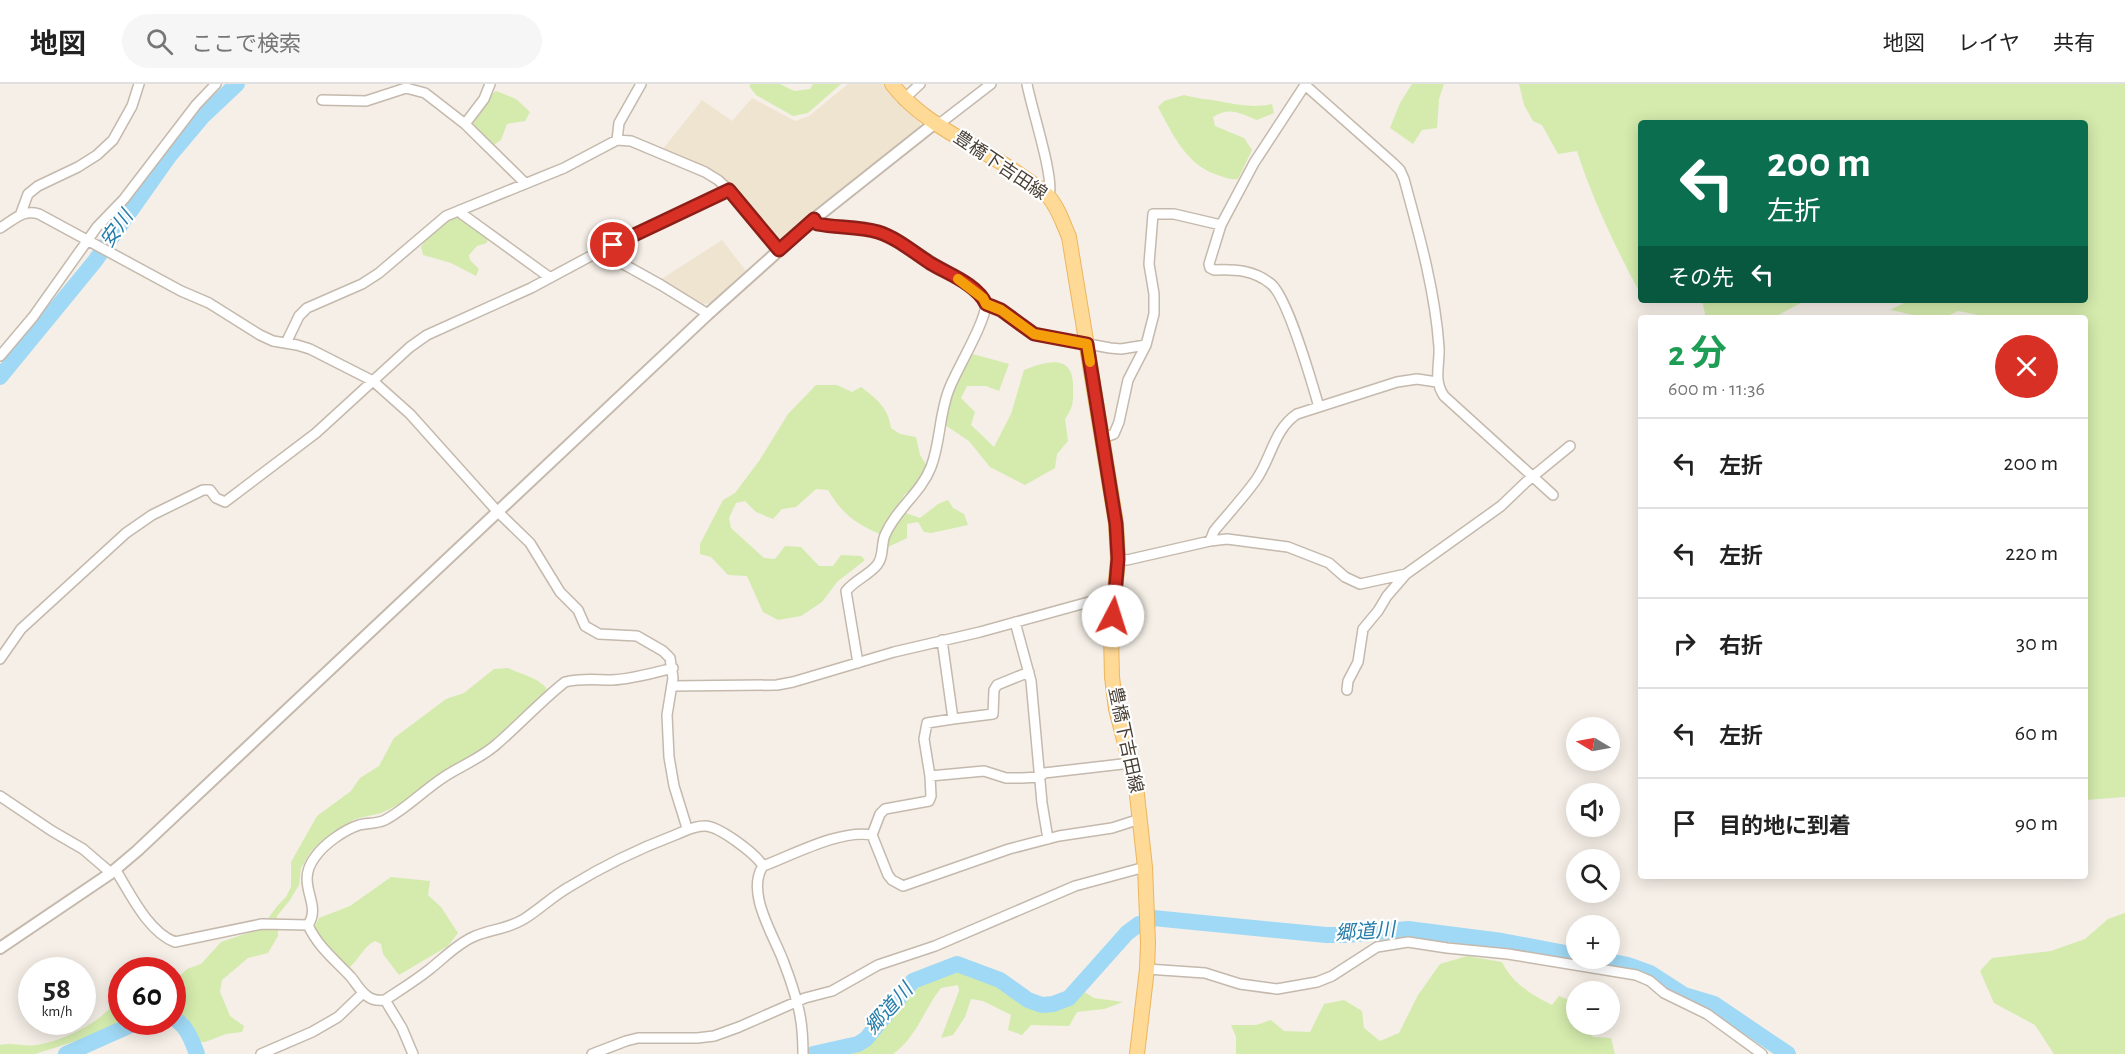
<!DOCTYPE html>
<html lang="ja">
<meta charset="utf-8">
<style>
:root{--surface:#fff;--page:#f6f6f6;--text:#222;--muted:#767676;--line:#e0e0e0}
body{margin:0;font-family:"Alegreya Sans","Noto Sans JP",sans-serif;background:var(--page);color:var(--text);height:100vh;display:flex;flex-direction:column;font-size:22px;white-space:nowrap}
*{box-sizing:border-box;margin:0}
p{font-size:20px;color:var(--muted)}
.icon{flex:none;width:33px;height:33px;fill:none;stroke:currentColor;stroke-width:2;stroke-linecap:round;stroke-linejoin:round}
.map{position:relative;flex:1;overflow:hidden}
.drawer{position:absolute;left:1638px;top:231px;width:450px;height:564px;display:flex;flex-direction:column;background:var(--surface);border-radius:6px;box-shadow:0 3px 15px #0003}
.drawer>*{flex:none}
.hud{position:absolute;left:1638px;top:36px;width:450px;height:183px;border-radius:6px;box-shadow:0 3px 15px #0003;background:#0b6e4f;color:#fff;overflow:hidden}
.needle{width:39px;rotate:280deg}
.controls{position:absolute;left:1566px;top:633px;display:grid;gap:12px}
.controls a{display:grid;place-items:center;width:54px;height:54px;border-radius:50%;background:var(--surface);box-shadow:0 3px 15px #0003;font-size:30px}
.speed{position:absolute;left:18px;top:873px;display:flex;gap:12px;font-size:30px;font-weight:700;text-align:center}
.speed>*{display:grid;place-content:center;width:78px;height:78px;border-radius:50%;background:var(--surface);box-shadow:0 3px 15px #0003;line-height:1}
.speed small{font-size:15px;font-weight:400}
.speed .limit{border:9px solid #d22;background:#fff;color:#111}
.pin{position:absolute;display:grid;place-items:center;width:51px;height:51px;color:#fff;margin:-26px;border:3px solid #fff;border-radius:50%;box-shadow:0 2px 6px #0007}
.me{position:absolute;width:66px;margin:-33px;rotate:5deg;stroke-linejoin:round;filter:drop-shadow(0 0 4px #0008)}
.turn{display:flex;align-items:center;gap:21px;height:126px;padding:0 30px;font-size:27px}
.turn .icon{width:78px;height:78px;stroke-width:2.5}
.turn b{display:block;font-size:42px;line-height:51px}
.then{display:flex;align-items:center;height:57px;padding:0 30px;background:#0003;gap:12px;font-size:22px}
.round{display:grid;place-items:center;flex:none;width:63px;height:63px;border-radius:32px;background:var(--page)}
.summary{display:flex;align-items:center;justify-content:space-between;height:102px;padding:0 30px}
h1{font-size:36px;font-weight:700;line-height:45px;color:#1e9e55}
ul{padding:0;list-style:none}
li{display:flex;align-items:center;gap:18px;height:90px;padding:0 30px;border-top:2px solid var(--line)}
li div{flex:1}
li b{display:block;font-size:22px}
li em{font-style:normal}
header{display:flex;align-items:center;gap:36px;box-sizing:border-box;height:84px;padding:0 30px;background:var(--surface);border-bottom:2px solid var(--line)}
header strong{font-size:28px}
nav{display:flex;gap:33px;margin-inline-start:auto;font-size:21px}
.search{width:420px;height:54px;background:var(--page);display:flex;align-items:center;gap:15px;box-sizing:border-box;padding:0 21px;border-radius:33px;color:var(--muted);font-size:22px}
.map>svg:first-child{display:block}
</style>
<header>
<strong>地図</strong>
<div class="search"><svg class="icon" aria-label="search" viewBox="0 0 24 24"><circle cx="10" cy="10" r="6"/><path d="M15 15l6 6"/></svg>ここで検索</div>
<nav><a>地図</a><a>レイヤ</a><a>共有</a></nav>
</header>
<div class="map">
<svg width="2125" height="970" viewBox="0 0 2125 970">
<rect width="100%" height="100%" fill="#f5efe7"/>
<path fill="#efe4d0" d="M 848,0 L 883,0 L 897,17 L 920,38 L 920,42 L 841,106 L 780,159 L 775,157 L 731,103 L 662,66 L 702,16 L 732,37 L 752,14 L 795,37 L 809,32 Z
M 722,156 L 746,187 L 710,219 L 704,220 L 660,196 Z"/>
<path fill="#d4ebad" d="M 751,0 L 780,0 L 794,7 L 810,5 L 813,0 L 841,0 L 808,29 L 793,32 L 756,11 L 749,2 Z
M 1412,0 L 1444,0 L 1439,15 L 1437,44 L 1422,46 L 1413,60 L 1390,44 L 1400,19 Z
M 1519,0 L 2125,0 L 2125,713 L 2085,716 L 2085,234 L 1994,234 L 1958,227 C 1935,240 1914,230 1890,226 L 1910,216 L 2085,216 L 2085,39 L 1641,39 L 1641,211 C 1616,164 1593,117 1577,67 L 1558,70 L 1542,41 L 1533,37 L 1524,21 Z
M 496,7 L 516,15 L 530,28 L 525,37 L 507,40 L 501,56 L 494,61 L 472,43 L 471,37 L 489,12 Z
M 1184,11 C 1197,15 1210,15 1223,18 C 1240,21 1254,24 1272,20 L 1274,29 L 1257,36 C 1241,30 1230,22 1213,33 L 1215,42 L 1244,54 L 1252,66 L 1238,95 C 1229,96 1224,93 1215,90 C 1186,80 1172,49 1158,23 L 1164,17 Z
M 456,132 L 465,136 L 488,154 L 487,159 L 477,162 L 469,171 L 470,176 L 479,185 L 476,192 L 451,179 L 423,171 L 421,163 C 430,150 442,139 456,132 Z
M 1702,216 L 1806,216 L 1773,234 L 1706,234 Z
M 973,270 L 1009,280 L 999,307 L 986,302 L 967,302 L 961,314 L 975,328 L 971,341 L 994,363 L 1011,330 L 1024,286 C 1046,277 1074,269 1073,303 C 1073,318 1074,322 1065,335 L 1068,357 L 1057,370 L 1055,384 L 1025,401 L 990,383 L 969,357 L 945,341 C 950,315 956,291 973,270 Z
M 816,301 L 837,301 L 852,308 L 861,303 C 876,314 889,325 891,344 L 900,350 L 916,353 L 920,371 L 927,382 L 918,401 L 904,411 L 900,420 L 906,429 L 920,434 L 938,420 L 948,416 L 953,424 L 964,430 L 968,441 L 931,449 L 924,448 L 918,438 L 907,440 L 907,454 L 886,464 L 887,453 C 858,441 844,433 828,406 L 816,405 L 796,423 L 782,425 L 773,435 L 756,428 L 745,417 L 736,419 L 729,434 L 731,444 L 764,474 L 775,475 L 785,462 L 801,463 L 819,482 L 833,482 L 841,471 L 861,472 L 865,476 L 837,498 L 822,518 L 801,532 L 778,536 L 763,528 L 747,492 L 728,491 L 711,473 L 700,470 L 700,460 L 723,416 L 735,409 L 759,377 L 788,330 Z
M 508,584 C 522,591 538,593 547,605 L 535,619 L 482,665 L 434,694 L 400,720 L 381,729 L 355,735 L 329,751 L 311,767 L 301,784 L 299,801 L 290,816 L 277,832 L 278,852 L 268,869 L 248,874 L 222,896 L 220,908 L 230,932 L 244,942 L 242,948 L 226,950 L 205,958 L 197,958 L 187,934 L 173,927 L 172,899 L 187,885 L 201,880 L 221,858 L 260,845 L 278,821 L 286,813 L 291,803 L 291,778 L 317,732 L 351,707 L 360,694 L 379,682 L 394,654 L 446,615 L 464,609 L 494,585 Z
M 391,793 L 430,797 L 428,811 L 441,823 L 458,849 L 448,862 L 399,891 L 383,870 L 381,860 L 375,857 C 364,862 359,875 350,883 L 324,865 L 313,846 L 319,834 L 350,822 Z
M 2125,829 L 2125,970 L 2054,970 L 2035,941 L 1994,919 L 1980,887 L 1992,874 L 2051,867 L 2085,855 L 2108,835 Z
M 1467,872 L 1502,878 C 1512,899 1532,911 1552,921 L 1559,912 L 1576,919 L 1576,940 L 1584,941 L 1593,953 L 1611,954 L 1615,970 L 1236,970 L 1236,953 L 1231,941 L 1256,941 L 1271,936 L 1284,947 L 1310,948 L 1324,920 L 1344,916 L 1362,927 L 1364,944 L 1380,957 L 1399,949 L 1418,911 L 1440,880 Z
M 946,887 C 964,888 984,891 1001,901 C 1039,923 1040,940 1083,907 L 1094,914 L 1123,918 L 1104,925 L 1077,928 L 1069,942 L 1031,941 L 1022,951 L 1008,946 L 1011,931 L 983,917 L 971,915 L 965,933 L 953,951 L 941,954 L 959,907 L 958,901 L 941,904 C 924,925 917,953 893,970 L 834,970 L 857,964 L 873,957 L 911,909 L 934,893 Z
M 121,910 L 121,937 L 98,950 L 35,970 L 0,970 L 0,961 C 13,958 24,963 37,961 C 60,957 89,944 106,928 C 112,923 116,916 121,910 Z"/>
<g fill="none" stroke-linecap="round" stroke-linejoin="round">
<path stroke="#a0d9f5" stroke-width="16" d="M 0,293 L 95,177 L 170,71 L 202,33 L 237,0
M 1153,834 L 1326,851 L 1347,851 L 1408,845 L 1502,857 L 1576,871
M 1594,874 L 1628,881 L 1650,889 L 1684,911 L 1714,920 L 1788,970
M 172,934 C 186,939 192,957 197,970
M 66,970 L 138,938
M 813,970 L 858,960 L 866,955 L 913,897 L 957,880 L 1000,896 L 1028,916 L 1042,921 L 1053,920 L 1069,914 L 1127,849 L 1139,840"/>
<defs>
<path id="minor" d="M 1027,0 C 1031,23 1055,95 1049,112
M 322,16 L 366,17 L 406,4 L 425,9 L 465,40 L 525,99
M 903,16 L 920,0
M 935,39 L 943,37 L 991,0
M 465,40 L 484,15 L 490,0
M 617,56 L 619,39 L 641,0
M 460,126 L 462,130 L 549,193
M 21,129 L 28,110 L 38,102 L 78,83 L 97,71 L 113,56 L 132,22 L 139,0
M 814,135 L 817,140 C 837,144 859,142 878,148 C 895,153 980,206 986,220 L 993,221 L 1001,226 L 1034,250 L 1110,264 L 1121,265 L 1146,261
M 0,144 C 14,136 22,125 39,130 L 181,207 L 209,219 L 260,251 L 273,257 L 297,261 L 310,265 L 373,297 L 410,330 L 497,427 L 530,459 L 560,508 L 578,526 L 585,542 L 599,550 L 637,552 L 663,567 L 670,574 L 673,594 L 667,631 L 669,673 L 674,702 L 687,744
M 600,167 L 669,136 L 729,106
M 286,259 L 299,232 L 307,224 L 362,200 L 379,189 L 446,132 L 564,84 L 617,56 L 631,57 L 705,88 L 718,96 L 729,106 L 779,166
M 0,272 L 33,233 L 97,143 L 124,115 L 196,21 L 216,0
M 1319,323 C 1312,299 1288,214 1271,200 C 1254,186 1235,185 1214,186 L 1210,184 L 1209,180 L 1221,141 L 1254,79 L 1305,1 L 1393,79 L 1400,86 L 1404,95 C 1419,150 1435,206 1439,263 C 1440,281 1433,296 1444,312 L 1553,411
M 1102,354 L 1114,350 L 1119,338 L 1128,296 L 1146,261 L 1154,230 L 1154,210 L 1149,180 L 1153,130 L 1174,130 L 1221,141
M 1210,457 L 1214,447 C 1228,430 1243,414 1256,396 C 1271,375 1274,345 1297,330 L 1397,298 L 1417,295 L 1437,298
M 1118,475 L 1127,476 L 1210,457 L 1227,455 L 1288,463 L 1329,479 L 1345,493 L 1360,500 L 1406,490 L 1501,422 L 1526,398 L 1570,362
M 1015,538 L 1031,597 L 1042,719 L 1048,755
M 0,575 L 21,545 L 126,449 L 152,431 L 203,406 L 210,406 L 216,414 L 225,418 L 316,349 L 410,263 L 427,251 L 531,204 L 600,167 L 661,201 L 708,230
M 858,579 L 846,507 C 855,496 869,491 877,481 C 884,473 881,460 885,451 C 896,425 921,409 931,383 C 941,357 939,328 950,303 C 958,283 985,239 986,220
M 672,602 L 777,601 L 793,598 L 894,568 L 980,548 L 1107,513 L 1115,514
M 1347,606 L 1348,597 L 1358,578 L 1363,545 L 1378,527 L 1387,512 L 1406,490
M 953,635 L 993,630 L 994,606 L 997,601 L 1029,588
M 930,692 L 924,655 L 927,639 L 953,635 L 942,556
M 0,712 L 52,747 L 83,765 L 111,789
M 872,751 L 888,791 L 892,796 L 903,802 L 1009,765 L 1059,752 L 1112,744 L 1140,735
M 763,782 C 793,771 840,745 872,751 L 880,730 L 885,725 L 929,717 L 931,712 L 930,692 L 984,687 L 1006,694 L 1022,694 L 1040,693 L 1044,689 L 1131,679
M 115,785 C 130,809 148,848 175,858 L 262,840 L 308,841 C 323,819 294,801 315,773 C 324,760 344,746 359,741 C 367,739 377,740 385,736 C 406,725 424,706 444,693 C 462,681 482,674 498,659 C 521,639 541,617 565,598 C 581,594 596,596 612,596 C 633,595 653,589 673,584
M 308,841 C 318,863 335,876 351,893 C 356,899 360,907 367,912 C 372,916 378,917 385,916 C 400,906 415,897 430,885 C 444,874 457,860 473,853 C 490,845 506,846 524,835 C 540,825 553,812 569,803 C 603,782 638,765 675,751 C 686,747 692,742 705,742 C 719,742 756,770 763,782 C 745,809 775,853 784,879 C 789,892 794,906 797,919 C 802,935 803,954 803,970
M 1147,885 L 1205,889 L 1240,900 L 1277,905 L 1317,898 L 1332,892 L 1377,863 L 1408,858 L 1447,864 L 1508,870 L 1636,891 L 1650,897 L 1664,909 L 1707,930 L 1762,970
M 385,916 L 402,944 L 413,970
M 261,970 L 312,948 L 338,933 L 363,909
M 592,970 L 626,957 L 638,954 L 697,954 L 714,952 L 739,943 L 805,914 L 832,907 L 878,881 L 935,862 L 1075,802 L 1145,783"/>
<path id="tertiary" d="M 0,864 L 111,789 L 137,767 L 708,230 L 814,135 L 935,39"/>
<path id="primary" d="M 892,0 C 923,41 977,61 1019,90 C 1028,97 1040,103 1048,112 C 1058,123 1063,139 1069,153 L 1116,439 L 1118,475 L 1111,550 L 1112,593 L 1116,625 L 1136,702 L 1145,783 L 1148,859 L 1147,885 L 1137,970"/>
</defs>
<use href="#minor" stroke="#c4b9ac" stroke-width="12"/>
<use href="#tertiary" stroke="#c4b9ac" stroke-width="14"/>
<use href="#primary" stroke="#ecb65e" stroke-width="16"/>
<use href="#minor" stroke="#fff" stroke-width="9"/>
<use href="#tertiary" stroke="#fff" stroke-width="10"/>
<use href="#primary" stroke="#ffd996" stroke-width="14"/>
</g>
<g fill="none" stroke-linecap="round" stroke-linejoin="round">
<defs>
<path id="route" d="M 613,161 L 729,106 L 779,166 L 814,135 L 817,140 C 837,144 859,142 878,148 C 897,154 913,168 930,179 C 948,190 977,200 986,220 L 1001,226 L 1034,250 L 1087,260 L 1116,440 L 1118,475 L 1113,532"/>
</defs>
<use href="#route" stroke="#8d1f18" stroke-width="15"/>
<use href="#route" stroke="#d93025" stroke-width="10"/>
<path stroke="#f59e0b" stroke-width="10" d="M 958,195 L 983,214 L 986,220 L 1001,226 L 1034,250 L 1087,260 L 1090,278"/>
</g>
<g text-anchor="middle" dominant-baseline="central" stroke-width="4.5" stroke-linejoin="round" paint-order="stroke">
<g font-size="18" fill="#483f35" stroke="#fff">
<text transform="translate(1000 82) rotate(34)">豊橋下吉田線</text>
<text transform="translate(1125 656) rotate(78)">豊橋下吉田線</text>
</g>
<g font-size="20" font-style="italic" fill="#257dab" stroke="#fff">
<text transform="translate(117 145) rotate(-54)">安川</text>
<text transform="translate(1365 848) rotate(-4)">郷道川</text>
<text transform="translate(889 925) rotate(-48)">郷道川</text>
</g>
</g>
</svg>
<div class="controls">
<a><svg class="needle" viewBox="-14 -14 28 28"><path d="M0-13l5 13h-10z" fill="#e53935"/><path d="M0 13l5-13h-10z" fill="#767676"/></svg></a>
<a><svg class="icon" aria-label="sound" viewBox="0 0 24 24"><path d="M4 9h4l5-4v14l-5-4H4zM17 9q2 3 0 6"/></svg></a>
<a><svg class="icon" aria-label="search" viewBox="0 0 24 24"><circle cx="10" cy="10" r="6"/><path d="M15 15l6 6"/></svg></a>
<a>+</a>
<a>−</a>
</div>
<div class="speed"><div>58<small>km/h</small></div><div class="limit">60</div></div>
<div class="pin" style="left:613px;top:161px;background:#d93025"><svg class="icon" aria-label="arrive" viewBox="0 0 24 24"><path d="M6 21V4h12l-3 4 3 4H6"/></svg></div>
<svg class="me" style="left:1113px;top:532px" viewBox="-20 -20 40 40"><circle r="19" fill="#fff"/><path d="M0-13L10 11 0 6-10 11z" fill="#d93025"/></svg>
<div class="hud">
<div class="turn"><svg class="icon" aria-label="left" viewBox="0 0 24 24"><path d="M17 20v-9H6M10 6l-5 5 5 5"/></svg><div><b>200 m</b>左折</div></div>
<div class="then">その先<svg class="icon" aria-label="left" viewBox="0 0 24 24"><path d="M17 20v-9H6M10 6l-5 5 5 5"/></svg></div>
</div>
<section class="drawer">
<div class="summary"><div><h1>2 分</h1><p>600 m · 11:36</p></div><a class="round" style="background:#d93025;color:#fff"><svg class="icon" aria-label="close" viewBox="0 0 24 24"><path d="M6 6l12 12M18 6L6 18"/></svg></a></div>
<ul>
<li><svg class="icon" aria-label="left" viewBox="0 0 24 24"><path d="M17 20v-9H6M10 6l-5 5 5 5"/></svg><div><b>左折</b></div><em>200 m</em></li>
<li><svg class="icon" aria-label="left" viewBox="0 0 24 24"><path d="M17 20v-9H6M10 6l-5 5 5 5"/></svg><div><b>左折</b></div><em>220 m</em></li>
<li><svg class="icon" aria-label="right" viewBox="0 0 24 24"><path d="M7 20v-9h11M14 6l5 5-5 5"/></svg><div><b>右折</b></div><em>30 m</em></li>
<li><svg class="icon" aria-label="left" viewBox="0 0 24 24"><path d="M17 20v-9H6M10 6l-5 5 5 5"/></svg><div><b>左折</b></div><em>60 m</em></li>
<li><svg class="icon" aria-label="arrive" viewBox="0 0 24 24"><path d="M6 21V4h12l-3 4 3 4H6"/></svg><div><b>目的地に到着</b></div><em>90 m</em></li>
</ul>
</section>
</div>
